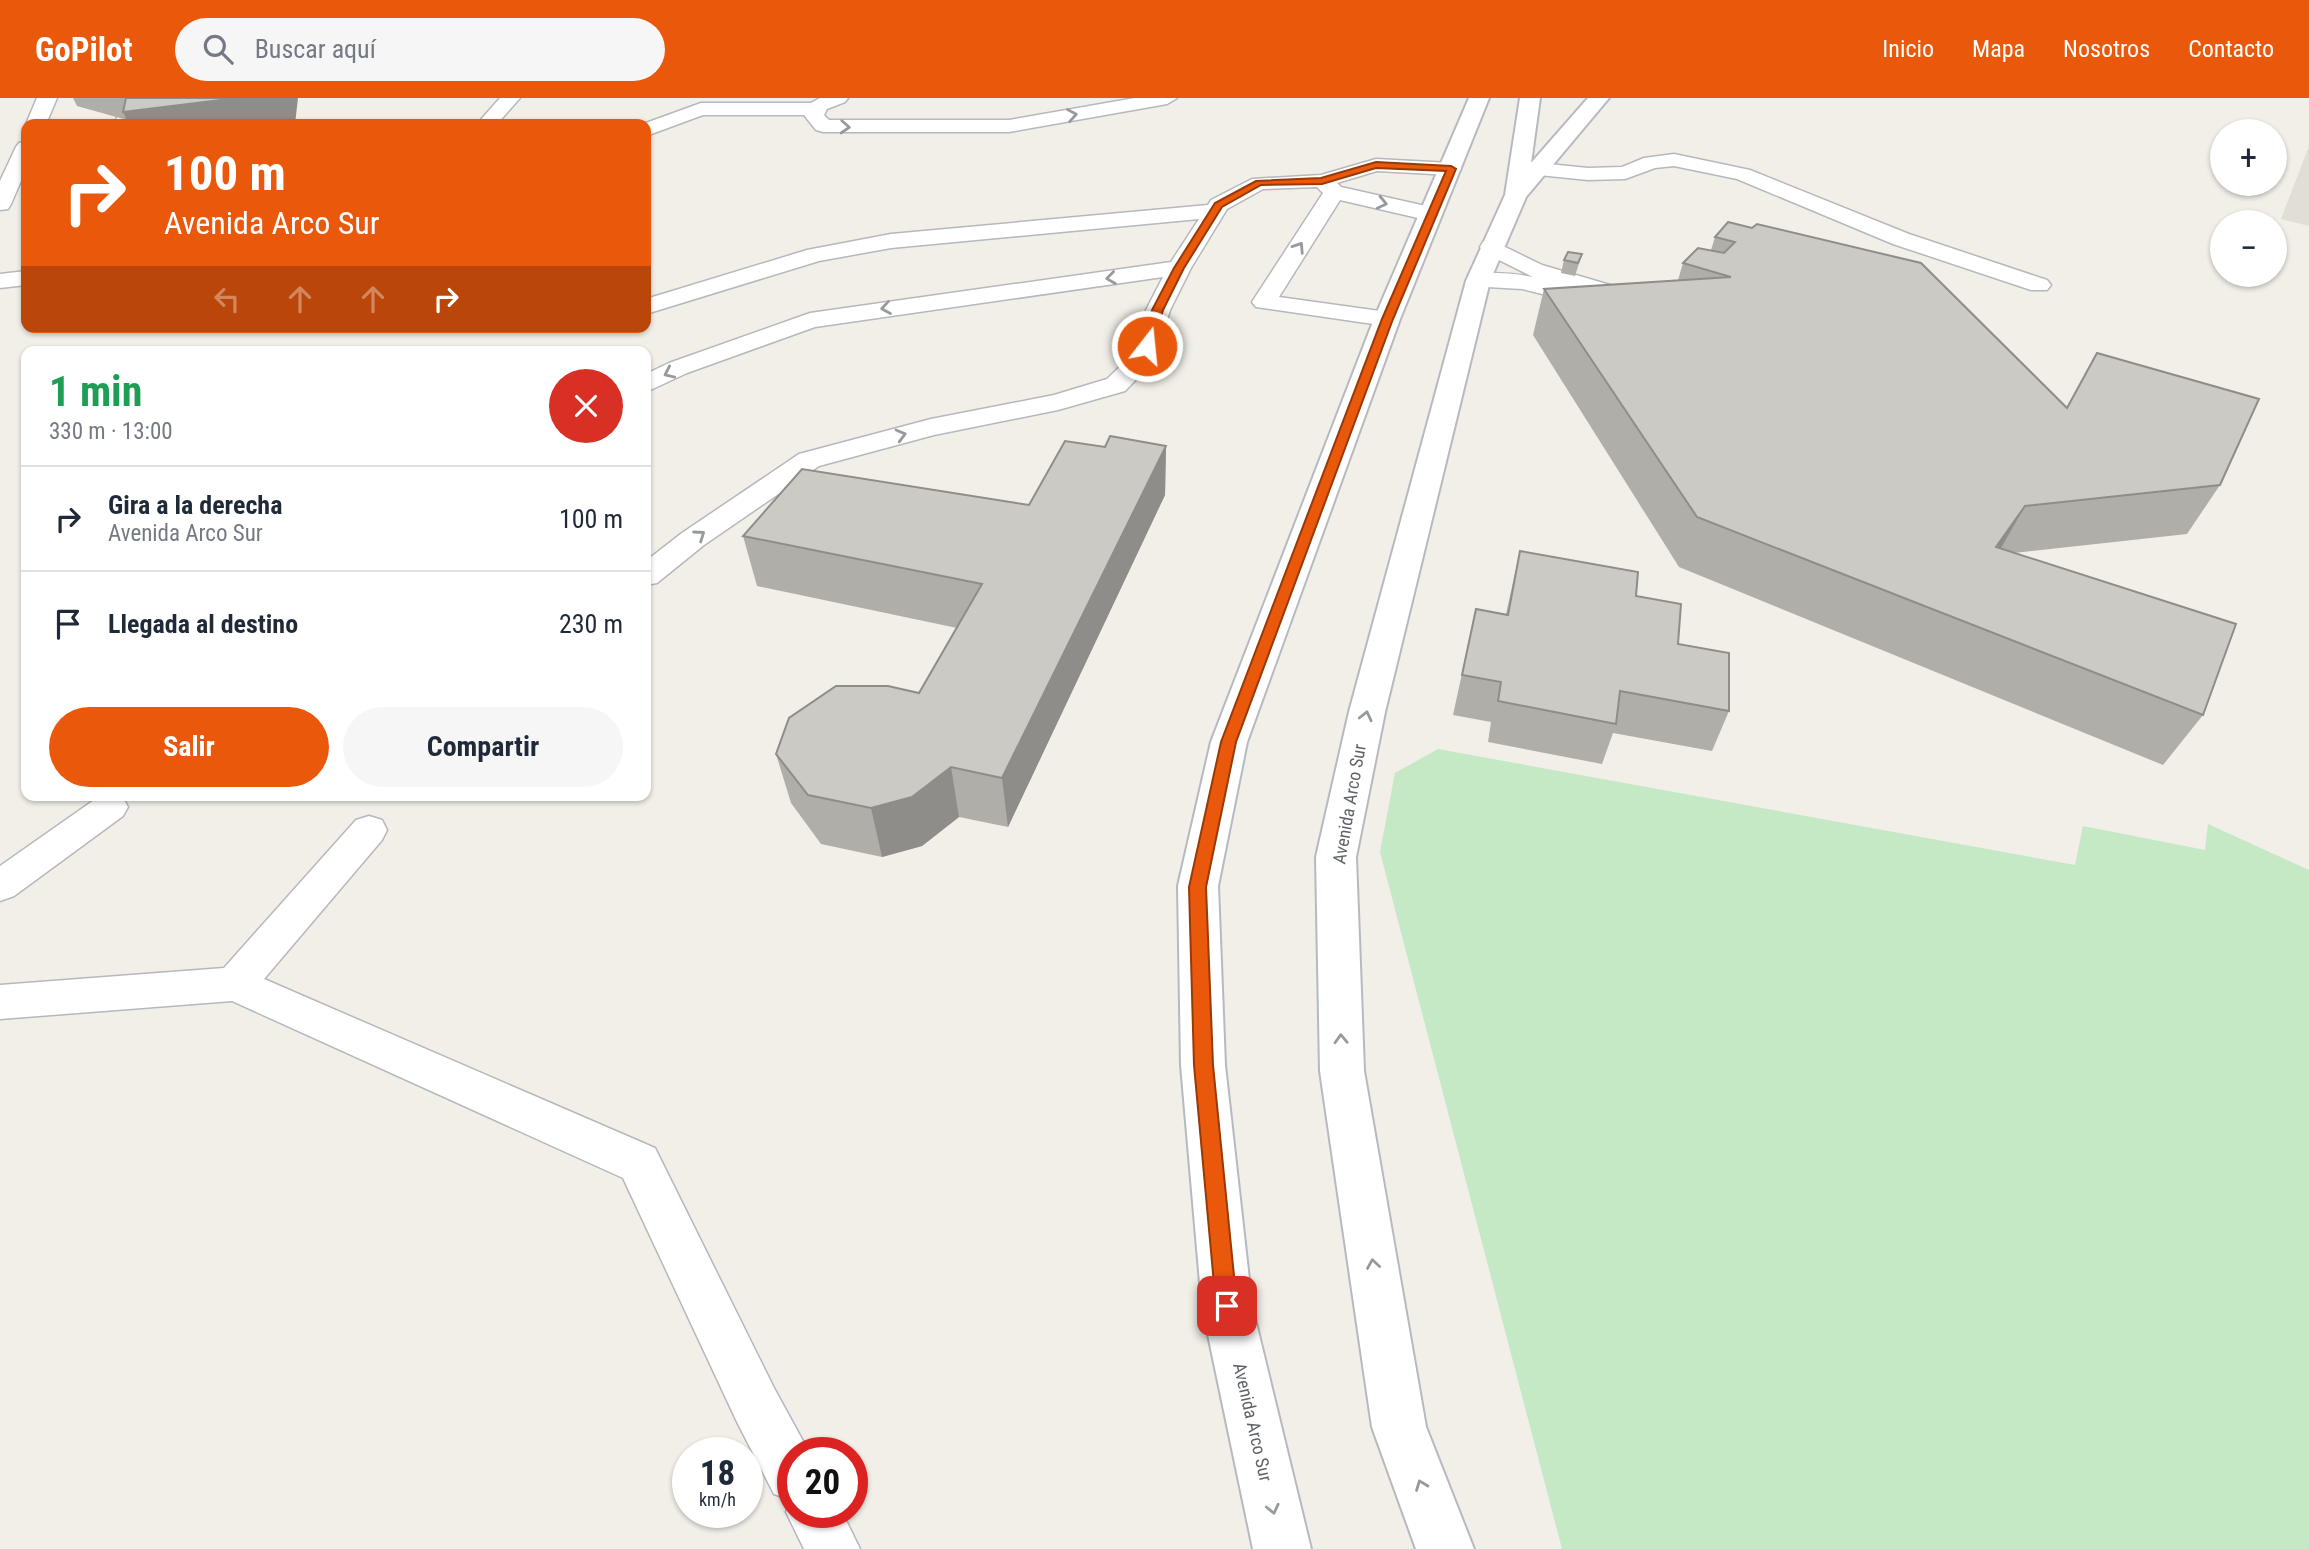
<!DOCTYPE html>
<html lang="es">
<meta charset="utf-8">
<style>
:root{--surface:#fff;--page:#f6f6f7;--text:#1f2937;--muted:#747a83;--line:#e0e1e3;--accent:#ea580c}
body{margin:0;font-family:"Roboto Condensed",sans-serif;background:var(--page);color:var(--text);height:100vh;display:flex;flex-direction:column;font-size:26px;white-space:nowrap}
*{box-sizing:border-box;margin:0}
p{font-size:23px;color:var(--muted)}
.icon{flex:none;width:38px;height:38px;fill:none;stroke:currentColor;stroke-width:2;stroke-linecap:round;stroke-linejoin:round}
.map{position:relative;flex:1;overflow:hidden}
.details{position:absolute;left:21px;top:248px;width:630px;height:455px;display:flex;flex-direction:column;background:var(--surface);border-radius:14px;box-shadow:0 2px 5px #0004}
.details>*{flex:none}
.banner{position:absolute;left:21px;top:21px;width:630px;height:214px;border-radius:14px;box-shadow:0 2px 5px #0004;background:#ea580c;color:#fff;overflow:hidden}
.fabs{position:absolute;left:2210px;top:21px;display:grid;gap:14px}
.fabs a{display:grid;place-items:center;width:77px;height:77px;border-radius:50%;background:var(--surface);box-shadow:0 2px 5px #0004;font-size:35px}
.speed{position:absolute;left:672px;top:1339px;display:flex;gap:14px;font-size:35px;font-weight:700;text-align:center}
.speed>*{display:grid;place-content:center;width:91px;height:91px;border-radius:50%;background:var(--surface);box-shadow:0 2px 5px #0004;line-height:1}
.speed small{font-size:18px;font-weight:400}
.speed .limit{border:10px solid #d22;background:#fff;color:#111}
.pin{position:absolute;display:grid;place-items:center;width:60px;height:60px;color:#fff;margin:-30px;border-radius:14px;box-shadow:0 4px 10px #0006}
.me{position:absolute;width:77px;margin:-38px;rotate:16deg;stroke-linejoin:round;filter:drop-shadow(0 0 5px #0008)}
.turn{display:flex;align-items:center;gap:24px;height:147px;padding:0 28px;font-size:32px}
.turn .icon{width:91px;height:91px;stroke-width:2.5}
.turn b{display:block;font-size:49px;line-height:60px}
.lanes{display:flex;align-items:center;height:66px;padding:0 28px;background:#0003;justify-content:center;gap:35px;direction:ltr}
.lanes .off{opacity:.35}
.round{display:grid;place-items:center;flex:none;width:74px;height:74px;border-radius:37px;background:var(--page)}
.overview{display:flex;align-items:center;justify-content:space-between;height:119px;padding:0 28px}
h1{font-size:42px;font-weight:700;line-height:52px;color:#1e9e55}
.primary-button{display:flex;gap:14px;margin-top:auto;padding:14px 28px}
.primary-button a{flex:1;height:80px;border-radius:42px;background:var(--accent);color:#fff;font-size:28px;font-weight:700;line-height:80px;text-align:center}
.primary-button a+a{background:var(--page);color:var(--text)}
ul{padding:0;list-style:none}
li{display:flex;align-items:center;gap:21px;height:105px;padding:0 28px;border-top:2px solid var(--line)}
li div{flex:1}
li b{display:block;font-size:26px}
li em{font-style:normal}
header{display:flex;align-items:center;gap:42px;box-sizing:border-box;height:98px;padding:0 35px;background:var(--accent);color:#fff}
header strong{font-size:33px}
nav{display:flex;gap:38px;margin-inline-start:auto;font-size:24px}
.search{width:490px;height:63px;background:var(--page);display:flex;align-items:center;gap:18px;box-sizing:border-box;padding:0 24px;border-radius:38px;color:var(--muted);font-size:26px}
.map>svg:first-child{display:block}
</style>
<header>
<strong>GoPilot</strong>
<div class="search"><svg class="icon" aria-label="search" viewBox="0 0 24 24"><circle cx="10" cy="10" r="6"/><path d="M15 15l6 6"/></svg>Buscar aquí</div>
<nav><a>Inicio</a><a>Mapa</a><a>Nosotros</a><a>Contacto</a></nav>
</header>
<div class="map">
<svg width="2309" height="1451" viewBox="0 0 2309 1451">
<rect width="100%" height="100%" fill="#f1efe8"/>
<path fill="#e1ded6" d="M 2309,48 L 2309,128 L 2281,121 Z"/>
<path fill="#c5e8c5" d="M 1438,651 L 2075,767 L 2083,728 L 2205,752 L 2208,726 L 2309,772 L 2309,1451 L 1562,1451 L 1380,754 L 1395,675 Z"/>
<g fill="none" stroke-linecap="round" stroke-linejoin="round">
<defs>
<path id="lane" d="M 37,0 L 57,0 L 46,26 L 26,26 Z
M 500,0 L 520,0 L 497,26 L 477,26 Z
M 820,0 L 848,0 L 845,4 L 827,11 L 824,17 L 829,22 L 1009,22 L 1135,0 L 1177,0 L 1167,6 L 1009,34 L 823,34 L 816,32 L 804,17 L 703,17 L 646,38 L 646,26 L 643,26 L 701,5 L 811,5 Z
M 125,16 L 132,18 L 135,22 L 133,26 L 113,26 L 118,18 Z
M 26,43 L 26,71 L 11,106 L 8,111 L 0,112 L 0,83 L 16,49 L 19,45 Z
M 1674,56 L 1750,72 L 1909,136 L 2047,182 L 2051,187 L 2047,192 L 2031,192 L 1893,146 L 1737,81 L 1674,68 L 1655,70 L 1625,81 L 1588,82 L 1520,75 L 1513,73 L 1510,69 L 1513,65 L 1520,63 L 1588,70 L 1622,69 L 1644,60 Z
M 1376,61 L 1451,65 L 1458,67 L 1461,71 L 1458,75 L 1451,77 L 1377,73 L 1337,85 L 1341,89 L 1439,111 L 1442,116 L 1439,121 L 1431,123 L 1340,102 L 1279,199 L 1387,214 L 1396,216 L 1399,221 L 1396,226 L 1387,228 L 1256,209 L 1252,204 L 1323,95 L 1317,89 L 1263,91 L 1227,111 L 1191,170 L 1170,212 L 1155,262 L 1125,293 L 1058,312 L 934,337 L 819,368 L 704,447 L 657,485 L 646,487 L 646,463 L 682,435 L 799,356 L 931,321 L 1054,297 L 1107,281 L 1130,259 L 1146,212 L 1163,179 L 815,229 L 687,275 L 646,294 L 646,276 L 669,265 L 810,215 L 1171,164 L 1199,121 L 891,150 L 819,163 L 646,216 L 646,201 L 807,152 L 891,136 L 1208,107 L 1211,102 L 1252,81 L 1321,77 Z
M 1491,142 L 1542,167 L 1644,197 L 1648,202 L 1644,207 L 1636,209 L 1605,200 L 1602,207 L 1594,209 L 1522,191 L 1470,188 L 1466,183 L 1470,178 C 1491,173 1512,175 1533,179 L 1483,154 L 1480,149 L 1483,144 Z
M 26,173 L 26,187 L 0,190 L 0,176 Z
M 119,698 L 123,700 L 128,709 L 123,718 L 14,798 L 0,803 L 0,768 L 97,700 Z
M 369,718 L 382,722 L 387,732 L 382,742 L 264,881 L 655,1050 L 774,1290 L 809,1354 L 793,1354 L 793,1414 L 842,1414 L 860,1451 L 804,1451 L 786,1414 L 791,1402 L 774,1396 L 738,1326 L 623,1080 L 232,903 L 0,921 L 0,887 L 224,870 L 356,722 Z"/>
<path id="secondary" d="M 1469,0 L 1489,0 L 1400,221 L 1247,644 L 1218,788 L 1225,967 L 1252,1208 L 1311,1451 L 1253,1451 L 1202,1208 L 1181,967 L 1178,788 L 1211,644 L 1374,221 Z
M 1520,0 L 1540,0 L 1531,65 L 1588,0 L 1609,0 L 1526,99 L 1490,183 L 1385,614 L 1356,759 L 1364,973 L 1426,1329 L 1474,1451 L 1416,1451 L 1372,1329 L 1320,973 L 1316,759 L 1349,614 L 1466,183 L 1505,97 Z"/>
</defs>
<use href="#lane" stroke="#b5b8bc" stroke-width="3"/>
<use href="#secondary" stroke="#b6babf" stroke-width="4"/>
<use href="#lane" fill="#fff" fill-rule="evenodd"/>
<use href="#secondary" fill="#fff" fill-rule="evenodd"/>
</g>
<path fill="#afaea9" d="M 73,0 L 298,0 L 127,22 L 77,8 Z
M 1728,124 L 2066,310 L 2220,387 L 2187,436 L 2014,455 L 2203,617 L 2163,667 L 1679,469 L 1533,237 L 1544,191 L 1678,182 L 1683,165 L 1711,152 L 1715,139 Z
M 1582,156 L 1575,178 L 1561,175 L 1564,162 Z
M 1166,348 L 1165,397 L 1008,729 L 959,719 L 922,748 L 882,759 L 821,746 L 791,705 L 776,656 L 919,595 L 957,530 L 757,488 L 743,438 L 1029,407 L 1105,349 Z
M 1520,453 L 1636,498 L 1678,546 L 1729,613 L 1712,653 L 1613,635 L 1602,666 L 1488,644 L 1491,624 L 1453,617 L 1476,511 L 1506,516 Z"/>
<path fill="#8f8d8a" d="M 237,0 L 298,0 L 295,26 L 129,26 L 123,14 Z
M 1166,348 L 1165,397 L 1008,729 L 1002,680 Z
M 2025,408 L 1997,457 L 1996,449 Z
M 951,669 L 959,719 L 922,748 L 882,759 L 871,710 Z"/>
<path fill="#cccac5" stroke="#8f8d8a" stroke-width="2" d="M 126,0 L 237,0 L 123,14 Z
M 1728,124 L 1752,130 L 1757,126 L 1921,165 L 2067,310 L 2097,255 L 2259,301 L 2220,387 L 2025,408 L 1996,449 L 2236,526 L 2203,617 L 1697,419 L 1544,191 L 1731,179 L 1683,165 L 1698,150 L 1724,155 L 1735,144 L 1715,139 Z
M 1568,154 L 1582,156 L 1578,165 L 1564,162 Z
M 1110,338 L 1166,348 L 1002,680 L 951,669 L 912,699 L 871,710 L 808,697 L 776,656 L 789,620 L 836,588 L 888,588 L 919,595 L 982,486 L 743,438 L 802,371 L 1029,407 L 1065,343 L 1105,349 Z
M 1520,453 L 1638,474 L 1636,498 L 1681,506 L 1678,546 L 1729,555 L 1729,613 L 1620,593 L 1616,626 L 1498,603 L 1501,584 L 1462,577 L 1476,511 L 1508,517 Z"/>
<defs><path id="oneway-chevron" d="M-2-3.5L2.5 0L-2 3.5" fill="none" stroke-width="1.6" stroke-linecap="round" stroke-linejoin="round" transform="scale(1.75)"/></defs>
<g stroke="#979a9d">
<use href="#oneway-chevron" transform="translate(1072 17) rotate(-10)"/>
<use href="#oneway-chevron" transform="translate(845 29) rotate(3)"/>
<use href="#oneway-chevron" transform="translate(1382 105) rotate(13)"/>
<use href="#oneway-chevron" transform="translate(1299 149) rotate(-57)"/>
<use href="#oneway-chevron" transform="translate(1111 180) rotate(172)"/>
<use href="#oneway-chevron" transform="translate(886 210) rotate(171)"/>
<use href="#oneway-chevron" transform="translate(669 275) rotate(155)"/>
<use href="#oneway-chevron" transform="translate(901 337) rotate(-15)"/>
<use href="#oneway-chevron" transform="translate(700 437) rotate(-35)"/>
<use href="#oneway-chevron" transform="translate(1366 618) rotate(-77)"/>
<use href="#oneway-chevron" transform="translate(1341 941) rotate(-92)"/>
<use href="#oneway-chevron" transform="translate(1373 1166) rotate(-99)"/>
<use href="#oneway-chevron" transform="translate(1421 1387) rotate(-111)"/>
<use href="#oneway-chevron" transform="translate(1273 1411) rotate(77)"/>
</g>
<path fill="#ea580c" stroke="#983908" stroke-width="2" d="M 1376,64 L 1451,68 L 1456,71 L 1393,221 L 1236,644 L 1206,789 L 1213,967 L 1237,1208 L 1234,1215 L 1227,1218 L 1219,1215 L 1216,1208 L 1194,967 L 1189,789 L 1221,644 L 1382,221 L 1446,73 L 1376,70 L 1322,86 L 1261,87 L 1222,109 L 1184,170 L 1163,212 L 1153,248 L 1147,251 L 1142,248 L 1152,212 L 1174,170 L 1215,105 L 1256,83 L 1321,80 Z"/>
<g text-anchor="middle" dominant-baseline="central" stroke-width="6" stroke-linejoin="round" paint-order="stroke">
<g font-size="18" fill="#5f6368" stroke="#fff">
<text transform="translate(1349 706) rotate(-80)">Avenida Arco Sur</text>
<text transform="translate(1253 1324) rotate(77)">Avenida Arco Sur</text>
</g>
</g>
</svg>
<div class="fabs">
<a>+</a>
<a>−</a>
</div>
<div class="speed"><div>18<small>km/h</small></div><div class="limit">20</div></div>
<div class="pin" style="left:1227px;top:1208px;background:#d93025"><svg class="icon" aria-label="arrive" viewBox="0 0 24 24"><path d="M6 21V4h12l-3 4 3 4H6"/></svg></div>
<svg class="me" style="left:1147px;top:248px" viewBox="-20 -20 40 40"><circle r="17" fill="#ea580c" stroke="#fff" stroke-width="3"/><path d="M0-11L8 9 0 5-8 9z" fill="#fff"/></svg>
<div class="banner">
<div class="turn"><svg class="icon" aria-label="right" viewBox="0 0 24 24"><path d="M7 20v-9h11M14 6l5 5-5 5"/></svg><div><b>100 m</b>Avenida Arco Sur</div></div>
<div class="lanes"><svg class="icon off" aria-label="left" viewBox="0 0 24 24"><path d="M17 20v-9H6M10 6l-5 5 5 5"/></svg><svg class="icon off" aria-label="ahead" viewBox="0 0 24 24"><path d="M12 20V5M6 11l6-6 6 6"/></svg><svg class="icon off" aria-label="ahead" viewBox="0 0 24 24"><path d="M12 20V5M6 11l6-6 6 6"/></svg><svg class="icon" aria-label="right" viewBox="0 0 24 24"><path d="M7 20v-9h11M14 6l5 5-5 5"/></svg></div>
</div>
<section class="details">
<div class="overview"><div><h1>1 min</h1><p>330 m · 13:00</p></div><a class="round" style="background:#d93025;color:#fff"><svg class="icon" aria-label="close" viewBox="0 0 24 24"><path d="M6 6l12 12M18 6L6 18"/></svg></a></div>
<ul>
<li><svg class="icon" aria-label="right" viewBox="0 0 24 24"><path d="M7 20v-9h11M14 6l5 5-5 5"/></svg><div><b>Gira a la derecha</b><p>Avenida Arco Sur</p></div><em>100 m</em></li>
<li><svg class="icon" aria-label="arrive" viewBox="0 0 24 24"><path d="M6 21V4h12l-3 4 3 4H6"/></svg><div><b>Llegada al destino</b></div><em>230 m</em></li>
</ul>
<div class="primary-button"><a>Salir</a><a>Compartir</a></div>
</section>
</div>
